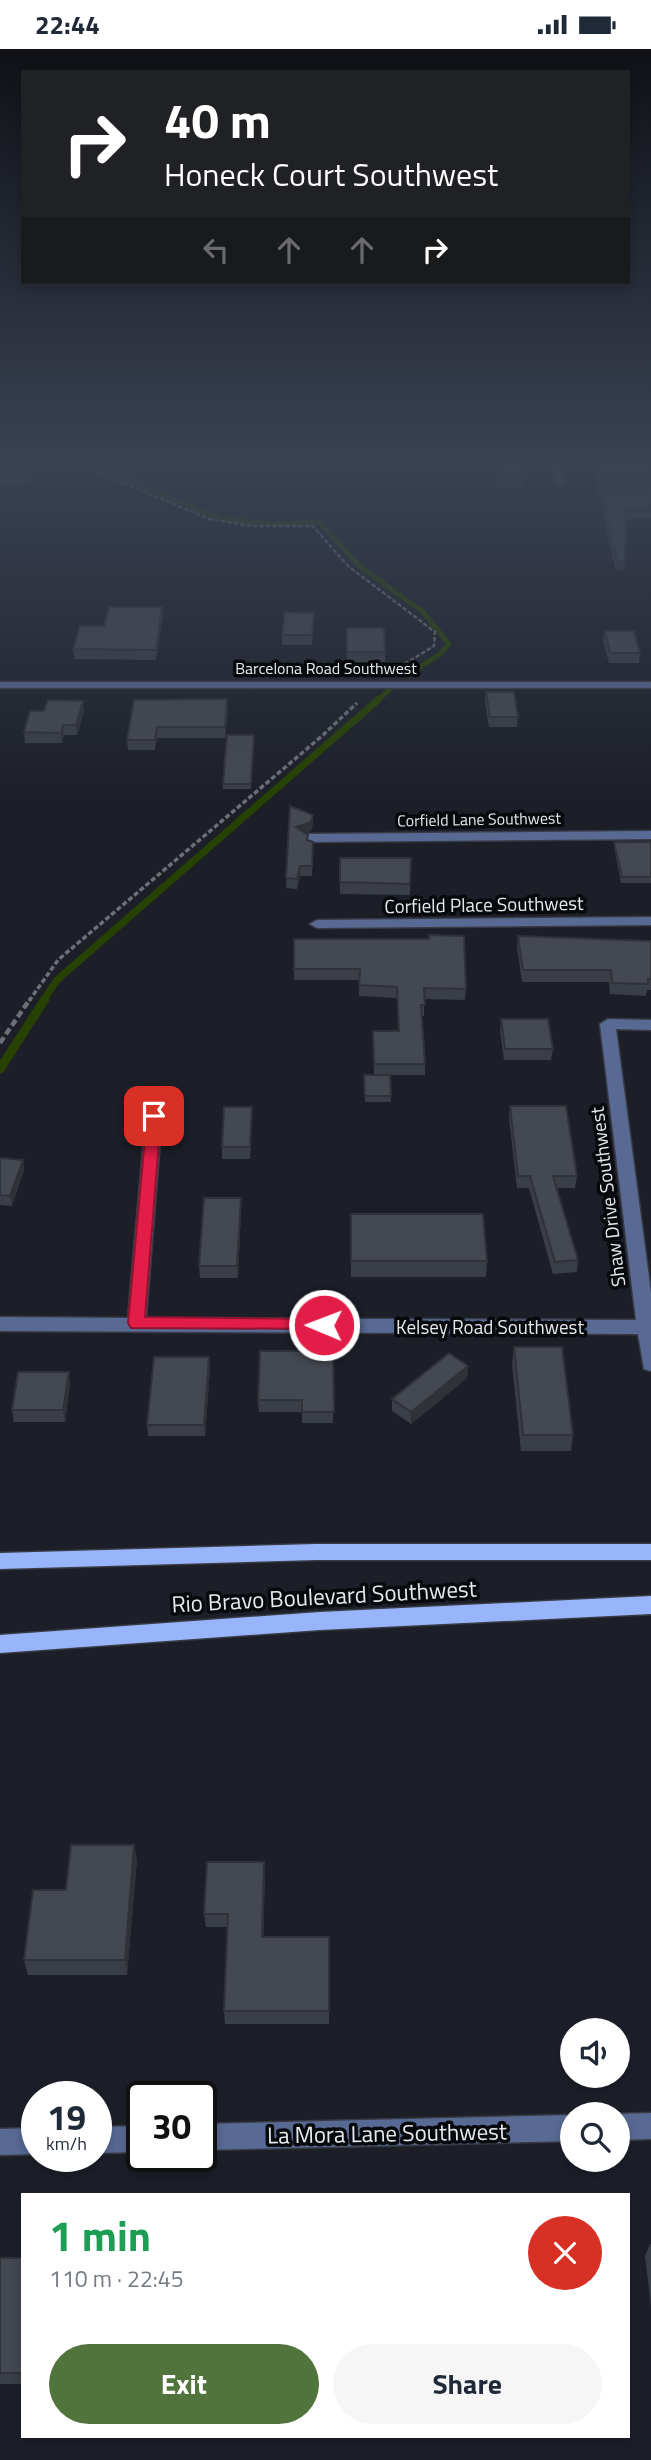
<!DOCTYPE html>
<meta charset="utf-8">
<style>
:root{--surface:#fff;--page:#f6f6f7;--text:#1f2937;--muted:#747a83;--accent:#51733c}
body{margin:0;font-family:"Titillium Web",sans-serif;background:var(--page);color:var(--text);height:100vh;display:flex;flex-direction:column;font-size:26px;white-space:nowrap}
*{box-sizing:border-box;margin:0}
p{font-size:23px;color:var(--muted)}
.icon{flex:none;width:38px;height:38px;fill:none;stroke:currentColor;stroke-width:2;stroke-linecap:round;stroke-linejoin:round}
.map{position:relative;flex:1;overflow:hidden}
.panel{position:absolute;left:21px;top:2144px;width:609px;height:245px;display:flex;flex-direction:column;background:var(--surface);border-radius:0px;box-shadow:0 4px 10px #0003}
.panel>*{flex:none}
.top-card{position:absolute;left:21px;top:21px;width:609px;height:214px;border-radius:0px;box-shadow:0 4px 10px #0003;background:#202124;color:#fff;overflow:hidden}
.fabs{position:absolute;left:560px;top:1969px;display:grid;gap:14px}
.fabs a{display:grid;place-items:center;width:70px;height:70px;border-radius:50%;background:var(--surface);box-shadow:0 4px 10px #0003;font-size:35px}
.speed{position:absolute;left:21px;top:2032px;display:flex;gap:14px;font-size:35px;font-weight:700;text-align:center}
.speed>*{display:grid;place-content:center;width:91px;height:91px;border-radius:50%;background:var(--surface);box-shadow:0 4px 10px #0003;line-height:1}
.speed small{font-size:18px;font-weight:400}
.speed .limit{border:4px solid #111;border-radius:10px;background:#fff;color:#111}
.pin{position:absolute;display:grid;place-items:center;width:60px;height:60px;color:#fff;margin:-30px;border-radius:14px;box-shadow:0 4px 10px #0006}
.me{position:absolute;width:77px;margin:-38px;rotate:271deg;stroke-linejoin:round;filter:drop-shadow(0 0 5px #0008)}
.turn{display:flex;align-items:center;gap:24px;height:147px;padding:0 28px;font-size:32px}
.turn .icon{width:91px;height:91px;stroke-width:2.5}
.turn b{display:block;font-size:49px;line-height:60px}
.lanes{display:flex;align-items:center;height:66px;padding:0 28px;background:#0003;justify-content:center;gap:35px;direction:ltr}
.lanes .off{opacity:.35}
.round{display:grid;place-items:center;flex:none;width:74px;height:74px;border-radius:37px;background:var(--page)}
.summary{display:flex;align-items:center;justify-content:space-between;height:119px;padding:0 28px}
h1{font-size:42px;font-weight:700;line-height:52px;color:#1e9e55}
.cta{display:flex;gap:14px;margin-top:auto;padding:14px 28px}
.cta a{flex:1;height:80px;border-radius:42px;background:var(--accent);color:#fff;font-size:28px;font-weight:700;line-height:80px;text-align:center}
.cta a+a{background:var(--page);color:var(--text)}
.status{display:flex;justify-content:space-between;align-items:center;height:49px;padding:0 35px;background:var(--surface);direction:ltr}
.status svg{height:19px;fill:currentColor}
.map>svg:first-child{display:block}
</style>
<div class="status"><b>22:44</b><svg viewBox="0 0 49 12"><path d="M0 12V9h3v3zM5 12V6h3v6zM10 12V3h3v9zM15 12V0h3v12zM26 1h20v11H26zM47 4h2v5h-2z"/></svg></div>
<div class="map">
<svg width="651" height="2411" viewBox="0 0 651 2411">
<rect width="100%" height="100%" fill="#1c1f28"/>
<path fill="#374c23" d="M 0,412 C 15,412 24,416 33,429 L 23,436 L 0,437 Z"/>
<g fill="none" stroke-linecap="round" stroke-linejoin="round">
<path stroke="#274200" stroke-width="5" d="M 82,412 L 219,469 L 272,475 L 320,473 L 358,516 L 422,562 L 449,595 L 440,605 L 406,627
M 377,652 L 390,640"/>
<path stroke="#274200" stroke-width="7" d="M 43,952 L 57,931 L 379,650"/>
<path stroke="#274200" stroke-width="9" d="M 0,1020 L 45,950"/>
<defs>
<path id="minor" d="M 551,412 L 561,412 L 563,436 L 555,434 Z
M 0,633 L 651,633 L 651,639 L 0,639 Z
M 651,782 L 651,790 L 306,793 L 299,789 L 306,785 Z
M 651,868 L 651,876 L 317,879 L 310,875 L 317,871 Z
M 608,970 L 651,971 L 651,981 L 616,980 L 651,1244 L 651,1322 L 644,1320 L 638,1285 L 0,1282 L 0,1268 L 128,1269 L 146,1067 L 154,1062 L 162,1067 L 146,1269 L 636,1271 L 600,975 Z
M 651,2064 L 651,2090 L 618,2091 L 617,2065 Z
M 572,2066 L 572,2092 L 201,2101 L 201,2075 Z
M 142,2077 L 142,2103 L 96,2104 L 96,2078 Z
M 37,2079 L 37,2105 L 0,2106 L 0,2080 Z"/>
<path id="major" d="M 316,1495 L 651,1495 L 651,1511 L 316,1511 L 0,1520 L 0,1504 Z
M 651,1547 L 651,1565 L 320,1581 L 0,1604 L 0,1586 L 320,1563 Z"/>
</defs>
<use href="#minor" stroke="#383b44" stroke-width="3"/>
<use href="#major" stroke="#383b44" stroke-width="3"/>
<path stroke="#6c6f76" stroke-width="2.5" stroke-dasharray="4.5 2" stroke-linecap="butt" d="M 24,412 L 49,419 L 64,418
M 70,412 L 210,470 L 252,477 L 313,477 L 348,517 L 435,583 L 434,597 L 398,619"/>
<path stroke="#6c6f76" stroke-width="3.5" stroke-dasharray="5 2.5" stroke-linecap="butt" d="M 29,952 L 58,911 L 322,687 L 357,654"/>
<path stroke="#6c6f76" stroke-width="4.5" stroke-dasharray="7 3.5" stroke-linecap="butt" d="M 0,994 L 30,950"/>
<use href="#minor" fill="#586993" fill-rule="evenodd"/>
<use href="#major" fill="#98b4fb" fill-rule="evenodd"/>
</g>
<path fill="#3a3e46" d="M 493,412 L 521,412 L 524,430 L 524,439 L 498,439 Z
M 591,412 L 651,412 L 651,470 L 626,470 L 624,521 L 616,522 Z
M 162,558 L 163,567 L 156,611 L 74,610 L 73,600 L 104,577 Z
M 314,574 L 312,596 L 282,596 L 282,586 Z
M 347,579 L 385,603 L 385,613 L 347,613 Z
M 605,582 L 640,604 L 639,614 L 609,614 L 603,592 Z
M 486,643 L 518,668 L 517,678 L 489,678 L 485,654 Z
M 227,650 L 228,661 L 225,689 L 157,689 L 155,701 L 128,701 L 127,691 L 134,651 Z
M 83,652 L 84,662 L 77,686 L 64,686 L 62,694 L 25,694 L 24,683 L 44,662 Z
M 254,691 L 251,740 L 223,740 L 223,735 Z
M 290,757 L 313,775 L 311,782 L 306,784 L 308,791 L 313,793 L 312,827 L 300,827 L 297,840 L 286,839 Z
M 614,793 L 651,793 L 651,834 L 621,834 L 614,798 Z
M 340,809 L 411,809 L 410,846 L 340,845 Z
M 518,887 L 651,892 L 651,941 L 647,941 L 646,947 L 610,945 L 609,933 L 522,933 L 517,898 Z
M 294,890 L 466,940 L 465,951 L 424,950 L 424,967 L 422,967 L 425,1015 L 425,1026 L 390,1026 L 391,1053 L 365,1053 L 364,1026 L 374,1026 L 373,982 L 399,982 L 397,949 L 359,947 L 359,931 L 294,931 Z
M 501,970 L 553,1000 L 551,1011 L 504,1011 L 500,982 Z
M 510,1057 L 577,1127 L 575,1139 L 556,1139 L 578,1211 L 577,1223 L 553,1225 L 529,1139 L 517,1139 L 509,1069 Z
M 252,1070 L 250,1110 L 222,1110 L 222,1098 Z
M 0,1109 L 23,1111 L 24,1121 L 12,1157 L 0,1156 Z
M 241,1149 L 241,1161 L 238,1229 L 200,1229 L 199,1217 Z
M 351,1165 L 487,1212 L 486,1228 L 351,1228 Z
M 514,1298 L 573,1386 L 571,1402 L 521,1402 L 512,1315 Z
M 333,1302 L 333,1374 L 302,1374 L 302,1363 L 259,1363 L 258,1351 Z
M 209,1308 L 210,1320 L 205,1387 L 148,1387 L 147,1376 Z
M 468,1317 L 467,1329 L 411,1375 L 392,1362 L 392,1350 Z
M 70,1335 L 65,1373 L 14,1373 L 12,1361 Z
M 137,1811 L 127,1926 L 28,1926 L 24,1911 L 66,1841 Z
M 265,1827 L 263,1888 L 329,1888 L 329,1975 L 225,1975 L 224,1962 L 227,1878 L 206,1878 L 204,1865 Z
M 650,2195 L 651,2195 L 651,2257 L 645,2207 Z
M 0,2209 L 23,2209 L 23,2335 L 0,2335 Z"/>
<path fill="#303239" d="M 625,512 L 624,521 L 616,522 L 617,513 Z
M 162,558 L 163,567 L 156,611 L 156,601 Z
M 227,650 L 228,661 L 225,689 L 225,678 Z
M 83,652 L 84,662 L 77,686 L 76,676 Z
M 63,676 L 64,686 L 62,694 L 61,684 Z
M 157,678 L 157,689 L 155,701 L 155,691 Z
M 313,766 L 313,775 L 311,782 L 297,788 L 296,778 Z
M 300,817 L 300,827 L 297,840 L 297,830 Z
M 252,1058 L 252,1070 L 250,1110 L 250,1098 Z
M 23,1111 L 24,1121 L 12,1157 L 10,1147 Z
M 241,1149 L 241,1161 L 238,1229 L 237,1217 Z
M 209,1308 L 210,1320 L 205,1387 L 204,1376 Z
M 468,1317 L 467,1329 L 411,1375 L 411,1363 Z
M 69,1323 L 70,1335 L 65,1373 L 63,1361 Z
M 134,1796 L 137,1811 L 127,1926 L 125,1911 Z
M 264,1813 L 265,1827 L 263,1902 L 262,1888 Z"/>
<path fill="#444851" stroke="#303239" stroke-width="2" d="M 495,412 L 521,412 L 524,430 L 498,430 Z
M 593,412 L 651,412 L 651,461 L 626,461 L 625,512 L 617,513 Z
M 109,558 L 162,558 L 156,601 L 73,600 L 80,577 L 104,577 Z
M 285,563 L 314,564 L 312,586 L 282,586 Z
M 347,579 L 384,579 L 385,603 L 347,603 Z
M 605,582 L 634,582 L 640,604 L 610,604 Z
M 486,643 L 514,643 L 518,668 L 490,668 Z
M 227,650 L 225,678 L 157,678 L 155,691 L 127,691 L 134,651 Z
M 48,651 L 83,652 L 76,676 L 63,676 L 61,684 L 24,683 L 30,662 L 44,662 Z
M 227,686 L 254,686 L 251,735 L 223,735 Z
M 290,757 L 313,766 L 311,773 L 296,778 L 308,786 L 307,791 L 313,793 L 312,817 L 300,817 L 297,830 L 286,829 Z
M 614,793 L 651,793 L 651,828 L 622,828 Z
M 340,809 L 411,809 L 410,835 L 340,833 Z
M 429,886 L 464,887 L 466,940 L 424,939 L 425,956 L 421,956 L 425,1015 L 374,1015 L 373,982 L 399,982 L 397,938 L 359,936 L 360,920 L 294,920 L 294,890 L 429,890 Z
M 518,887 L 651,892 L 651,930 L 648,930 L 648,935 L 612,934 L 611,921 L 523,921 Z
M 501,970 L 548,970 L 553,1000 L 505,1000 Z
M 364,1026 L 390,1026 L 391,1047 L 365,1047 Z
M 510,1057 L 566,1057 L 577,1127 L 553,1127 L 578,1211 L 555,1213 L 530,1127 L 518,1127 Z
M 224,1058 L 252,1058 L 250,1098 L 222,1098 Z
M 0,1109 L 23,1111 L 10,1147 L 0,1146 Z
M 204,1149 L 241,1149 L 237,1217 L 199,1217 Z
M 351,1165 L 483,1165 L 487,1212 L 351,1212 Z
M 514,1298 L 562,1298 L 573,1386 L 523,1386 Z
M 260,1302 L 333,1302 L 334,1363 L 302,1363 L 302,1351 L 258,1351 Z
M 449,1304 L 468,1317 L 411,1363 L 392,1350 Z
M 154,1308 L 209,1308 L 204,1376 L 147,1376 Z
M 18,1323 L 69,1323 L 63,1361 L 12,1361 Z
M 71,1796 L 134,1796 L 125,1911 L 24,1911 L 33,1841 L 66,1841 Z
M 207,1813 L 264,1813 L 262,1888 L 329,1888 L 329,1962 L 224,1962 L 228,1865 L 204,1865 Z
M 0,2209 L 23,2209 L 23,2324 L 0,2324 Z"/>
<linearGradient id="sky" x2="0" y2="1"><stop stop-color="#0f1116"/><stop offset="0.55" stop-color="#3a4253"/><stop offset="1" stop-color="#3a4253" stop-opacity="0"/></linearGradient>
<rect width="651" height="750" fill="url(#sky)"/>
<path fill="#e11d48" stroke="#92132f" stroke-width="2" d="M 154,1062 L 161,1067 L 145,1268 L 324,1270 L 332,1276 L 330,1280 L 131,1279 L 128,1274 L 147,1067 Z"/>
<g text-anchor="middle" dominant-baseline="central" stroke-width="7" stroke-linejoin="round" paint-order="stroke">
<g font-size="16" fill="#e5e8ed" stroke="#08090d">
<text x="326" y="619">Barcelona Road Southwest</text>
<text transform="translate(479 770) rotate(-1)">Corfield Lane Southwest</text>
</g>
<g font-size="19" fill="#e5e8ed" stroke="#08090d">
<text transform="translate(484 855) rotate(-1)">Corfield Place Southwest</text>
<text transform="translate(607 1148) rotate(-97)">Shaw Drive Southwest</text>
<text x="490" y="1277">Kelsey Road Southwest</text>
</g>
<g font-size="23" fill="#e5e8ed" stroke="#08090d">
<text transform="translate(324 1547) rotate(-3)">Rio Bravo Boulevard Southwest</text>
<text transform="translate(387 2084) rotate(-1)">La Mora Lane Southwest</text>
</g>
</g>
</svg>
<div class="fabs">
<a><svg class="icon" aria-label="sound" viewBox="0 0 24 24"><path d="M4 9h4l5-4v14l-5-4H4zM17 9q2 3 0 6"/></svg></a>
<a><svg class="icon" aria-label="search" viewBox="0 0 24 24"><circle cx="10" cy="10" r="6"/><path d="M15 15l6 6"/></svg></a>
</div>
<div class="speed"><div>19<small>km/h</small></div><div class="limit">30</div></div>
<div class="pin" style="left:154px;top:1067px;background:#d93025"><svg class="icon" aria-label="arrive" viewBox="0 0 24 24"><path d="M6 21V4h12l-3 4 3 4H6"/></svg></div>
<svg class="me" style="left:324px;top:1276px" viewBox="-20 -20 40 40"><circle r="17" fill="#e11d48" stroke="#fff" stroke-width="3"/><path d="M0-11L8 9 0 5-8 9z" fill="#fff"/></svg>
<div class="top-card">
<div class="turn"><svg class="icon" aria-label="right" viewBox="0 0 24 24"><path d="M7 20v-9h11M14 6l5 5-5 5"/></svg><div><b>40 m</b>Honeck Court Southwest</div></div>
<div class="lanes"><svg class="icon off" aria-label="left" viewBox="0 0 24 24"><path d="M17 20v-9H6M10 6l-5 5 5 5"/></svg><svg class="icon off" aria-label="ahead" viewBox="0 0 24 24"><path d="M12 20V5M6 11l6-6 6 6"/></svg><svg class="icon off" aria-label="ahead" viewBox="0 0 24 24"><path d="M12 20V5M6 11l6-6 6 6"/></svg><svg class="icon" aria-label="right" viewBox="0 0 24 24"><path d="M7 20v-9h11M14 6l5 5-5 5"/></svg></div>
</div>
<section class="panel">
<div class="summary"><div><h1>1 min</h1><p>110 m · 22:45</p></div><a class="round" style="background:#d93025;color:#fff"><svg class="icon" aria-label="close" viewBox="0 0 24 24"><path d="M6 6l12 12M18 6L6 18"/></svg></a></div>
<div class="cta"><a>Exit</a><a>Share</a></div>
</section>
</div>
